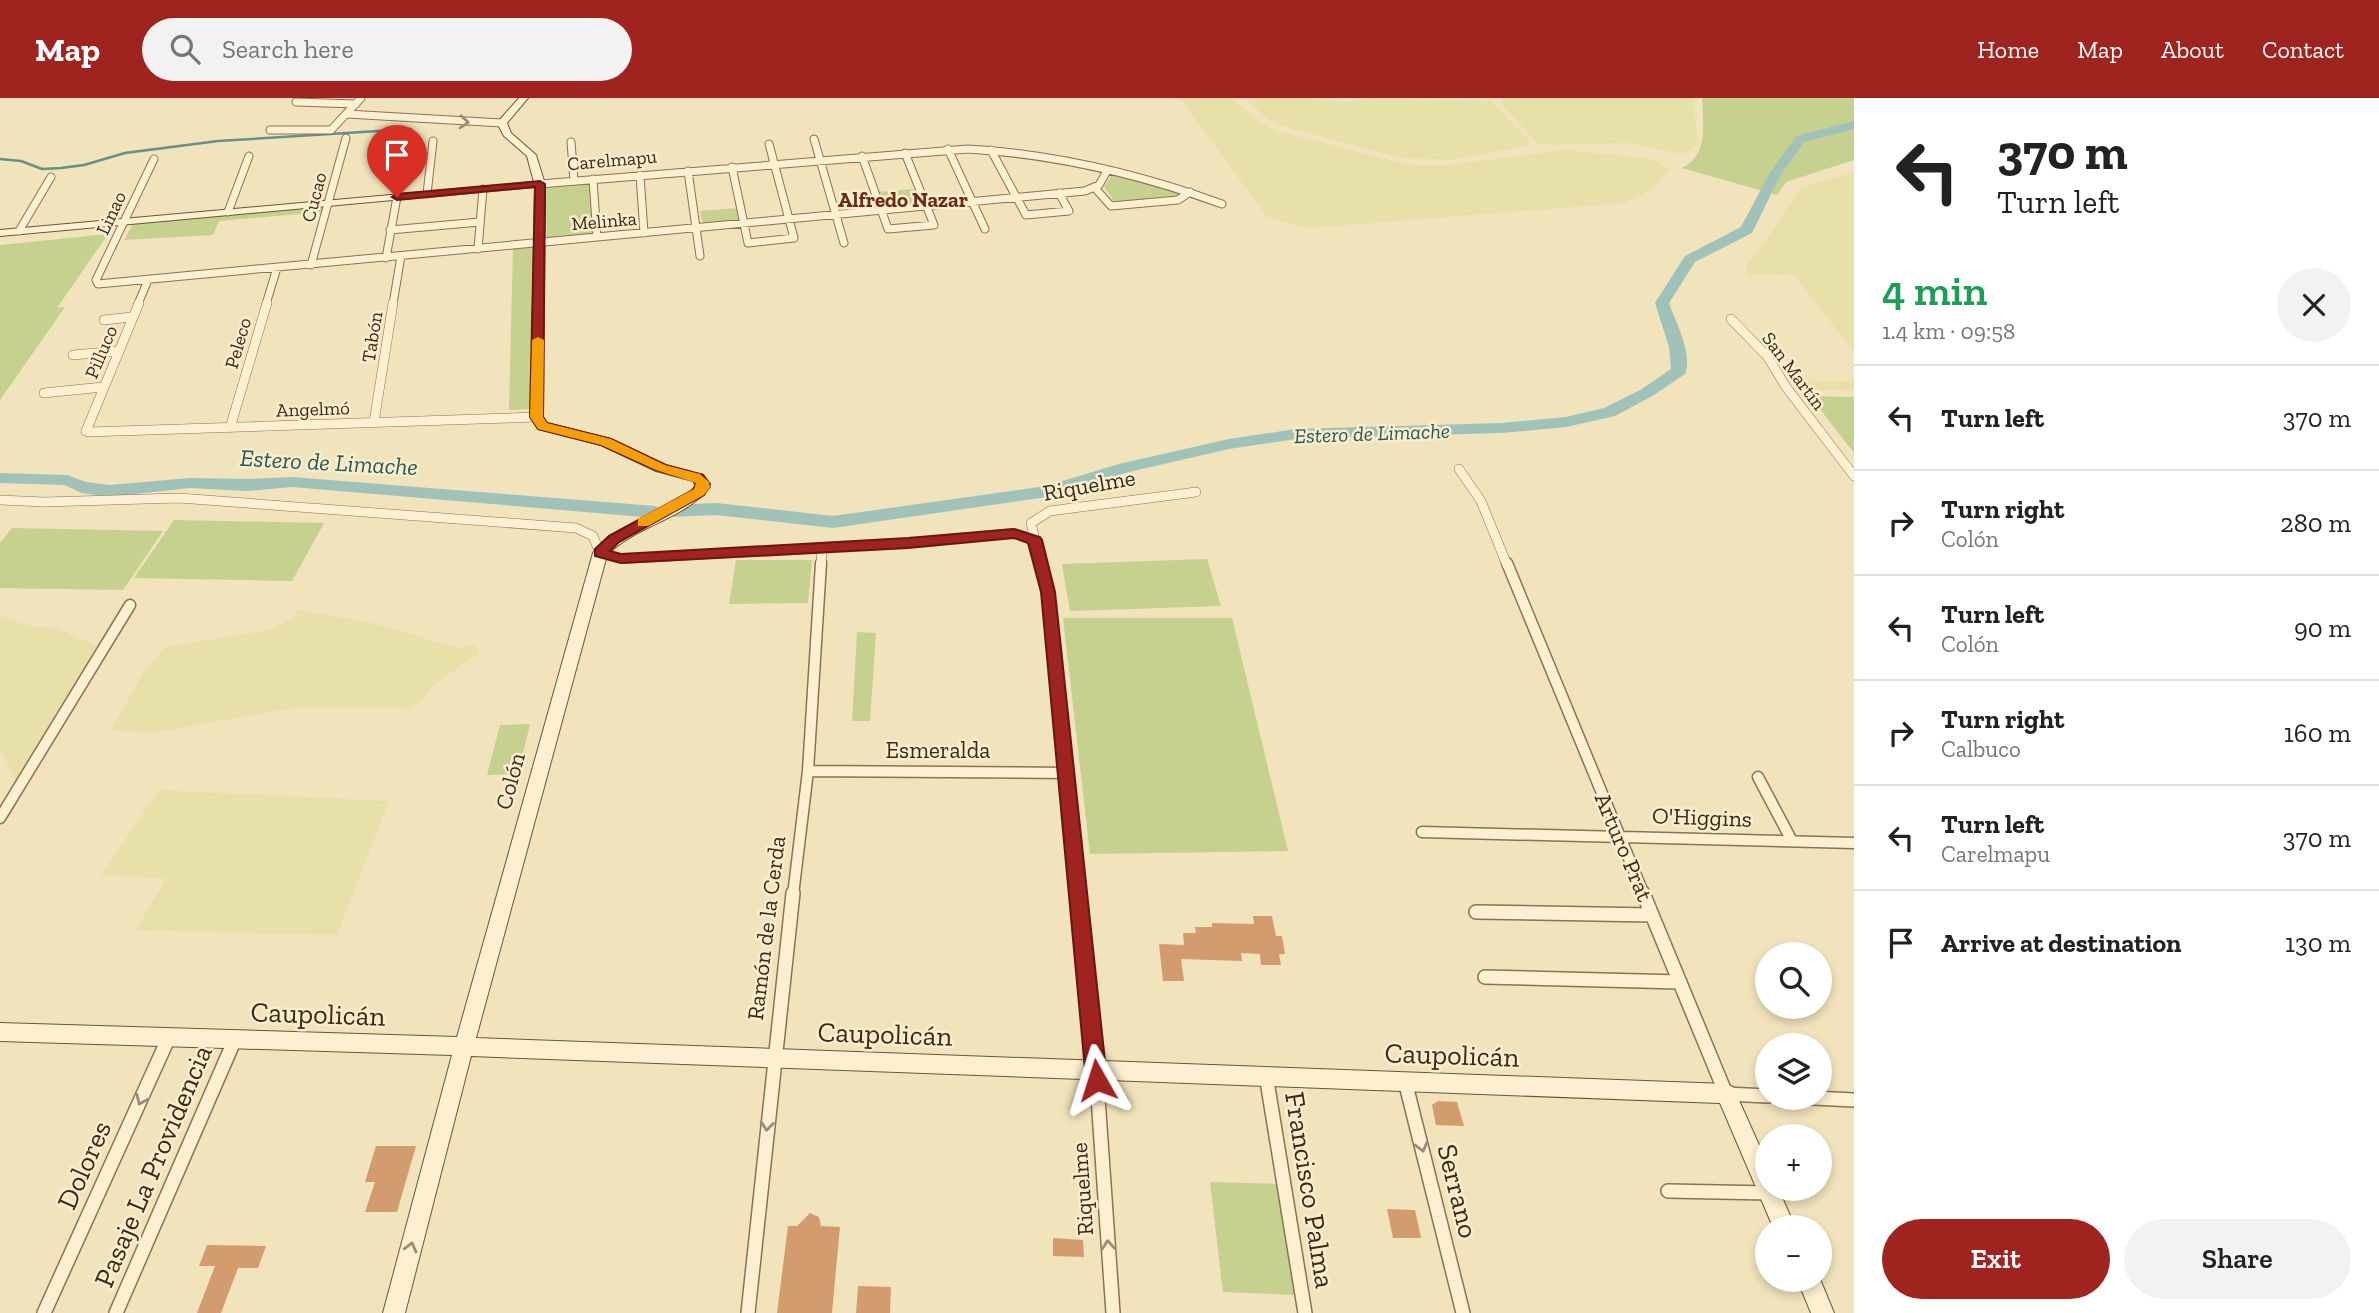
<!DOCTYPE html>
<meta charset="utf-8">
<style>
:root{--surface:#fff;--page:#f2f2f2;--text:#222;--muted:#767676;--line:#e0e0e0;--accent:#9f231f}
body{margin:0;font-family:"Zilla Slab",serif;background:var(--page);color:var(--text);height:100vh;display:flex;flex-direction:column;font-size:26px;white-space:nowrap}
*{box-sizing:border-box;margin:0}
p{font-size:23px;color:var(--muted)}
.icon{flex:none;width:38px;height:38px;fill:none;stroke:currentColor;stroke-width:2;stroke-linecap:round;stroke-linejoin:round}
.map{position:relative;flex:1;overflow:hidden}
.sheet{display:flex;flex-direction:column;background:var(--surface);width:525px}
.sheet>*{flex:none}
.guide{background:#fff;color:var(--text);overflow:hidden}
.buttons{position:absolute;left:1755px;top:844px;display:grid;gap:14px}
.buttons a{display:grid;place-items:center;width:77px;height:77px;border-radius:50%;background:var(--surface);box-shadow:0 4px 10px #0003;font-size:35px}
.pin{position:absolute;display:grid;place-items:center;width:60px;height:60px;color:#fff;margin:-72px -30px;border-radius:50% 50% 50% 0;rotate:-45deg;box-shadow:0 0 7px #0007}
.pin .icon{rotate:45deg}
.me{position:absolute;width:77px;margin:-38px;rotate:354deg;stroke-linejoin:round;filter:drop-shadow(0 0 5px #0008)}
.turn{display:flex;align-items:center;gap:24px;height:147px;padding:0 28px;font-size:32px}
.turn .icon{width:91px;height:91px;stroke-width:2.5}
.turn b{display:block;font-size:49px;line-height:60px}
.round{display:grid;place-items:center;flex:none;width:74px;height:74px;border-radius:37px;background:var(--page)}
.head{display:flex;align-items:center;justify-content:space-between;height:119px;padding:0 28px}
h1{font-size:42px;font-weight:600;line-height:52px;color:#1e9e55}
.primary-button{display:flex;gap:14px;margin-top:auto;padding:14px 28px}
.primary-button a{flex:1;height:80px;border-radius:42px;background:var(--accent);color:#fff;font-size:28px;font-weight:600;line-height:80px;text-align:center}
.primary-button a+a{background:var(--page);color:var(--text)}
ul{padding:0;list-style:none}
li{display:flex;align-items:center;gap:21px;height:105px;padding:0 28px;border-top:2px solid var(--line)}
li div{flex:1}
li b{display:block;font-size:26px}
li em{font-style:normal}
header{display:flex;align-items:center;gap:42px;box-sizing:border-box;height:98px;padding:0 35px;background:var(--accent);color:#fff}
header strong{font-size:33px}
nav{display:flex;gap:38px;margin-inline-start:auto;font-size:24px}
.search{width:490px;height:63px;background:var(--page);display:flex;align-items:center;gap:18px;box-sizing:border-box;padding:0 24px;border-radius:38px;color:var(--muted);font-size:26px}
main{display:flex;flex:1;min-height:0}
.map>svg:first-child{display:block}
</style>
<header>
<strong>Map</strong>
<div class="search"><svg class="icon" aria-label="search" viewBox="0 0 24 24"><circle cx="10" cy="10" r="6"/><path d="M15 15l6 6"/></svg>Search here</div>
<nav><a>Home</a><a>Map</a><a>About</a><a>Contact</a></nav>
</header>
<main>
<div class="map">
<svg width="1854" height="1215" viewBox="0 0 1854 1215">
<rect width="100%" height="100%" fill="#f1e3bc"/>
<path fill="#e8e0a9" d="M 1180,0 L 1231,0 L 1262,25 L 1277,33 L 1410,67 L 1449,67 L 1565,52 L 1652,61 L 1669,71 L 1655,90 L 1624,105 L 1308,130 L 1267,119 Z
M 1245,0 L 1315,0 L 1347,4 L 1366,0 L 1492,3 L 1530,43 L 1526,48 L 1449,62 L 1399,60 L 1277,26 L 1265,19 Z
M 1502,0 L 1693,0 L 1698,47 L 1682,56 L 1629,45 L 1539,47 L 1503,8 Z
M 1854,74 L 1854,254 L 1793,176 L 1746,177 L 1746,166 L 1766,143 L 1800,90 Z
M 1854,283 L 1854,293 L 1802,291 L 1794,284 Z
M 297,512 L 372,525 L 458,550 L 474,547 L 480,554 L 431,589 L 423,603 L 410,610 L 297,609 L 152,635 L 111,632 L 145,572 L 165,549 L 269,532 L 295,518 Z
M 0,518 L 33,529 L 54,529 L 101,550 L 17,685 L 0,650 Z
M 159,692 L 389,703 L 337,837 L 136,832 L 166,780 L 101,777 Z"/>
<path fill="#c6d08f" d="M 1702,0 L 1854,0 L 1854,62 L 1786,84 L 1777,97 L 1682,70 C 1709,57 1703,25 1702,0 Z
M 1113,76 L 1186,94 L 1178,101 L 1123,105 L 1114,103 L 1104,89 Z
M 591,84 L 594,137 L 547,142 L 545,88 Z
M 916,91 L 921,106 L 883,109 L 877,94 Z
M 324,108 L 322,114 L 219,123 L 213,137 L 124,142 L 133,125 Z
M 738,110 L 740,123 L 703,126 L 700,113 Z
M 108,136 L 57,210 L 65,209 L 0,302 L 0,147 Z
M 534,149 L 530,311 L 509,312 L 513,150 Z
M 1810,298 L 1854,299 L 1854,355 Z
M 174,422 L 324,425 L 292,483 L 134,480 Z
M 12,430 L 163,433 L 123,492 L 0,490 L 0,445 Z
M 1207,461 L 1221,508 L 1070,513 L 1062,466 Z
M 736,462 L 812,462 L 808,505 L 729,506 Z
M 1063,520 L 1232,520 L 1288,753 L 1090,756 Z
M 857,534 L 876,535 L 870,623 L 852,623 Z
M 530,626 L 518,676 L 487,677 L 500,627 Z
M 1210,1084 L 1278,1086 L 1296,1197 L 1223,1194 Z"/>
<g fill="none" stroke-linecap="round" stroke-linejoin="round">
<path stroke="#679088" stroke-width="2.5" d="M 0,61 L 21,63 L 42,71 L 61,70 L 84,67 L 125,55 L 218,43 L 411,31"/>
<path fill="#a0c2b9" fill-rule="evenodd" d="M 1854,23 L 1854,31 L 1804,44 L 1780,78 L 1752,135 L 1695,164 L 1669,205 C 1676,225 1693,256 1685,276 L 1654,297 L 1615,318 L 1566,329 L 1501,335 L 1296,341 L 1229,351 L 1129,374 L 1047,399 L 833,430 L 716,417 L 671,419 L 663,415 L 655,420 L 292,389 L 247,393 L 190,390 L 109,399 L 82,395 L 64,387 L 0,385 L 0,375 L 67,377 L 86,384 L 109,387 L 190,380 L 247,381 L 292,379 L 655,408 L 663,412 L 671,407 L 716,405 L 833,418 L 1046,388 L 1119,366 L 1229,341 L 1296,331 L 1501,325 L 1566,319 L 1604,310 L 1642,291 L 1671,271 L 1669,249 L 1655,205 L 1685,158 L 1741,129 L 1768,78 L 1796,38 Z"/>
</g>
<path fill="#d39c6e" d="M 1253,818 L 1272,818 L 1276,838 L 1282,838 L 1285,856 L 1279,856 L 1281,867 L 1261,867 L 1260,856 L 1241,855 L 1242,863 L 1181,861 L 1184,883 L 1163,883 L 1159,846 L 1184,847 L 1183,835 L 1196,835 L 1195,829 L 1212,829 L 1212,825 L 1254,826 Z
M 1438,1003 L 1457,1004 L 1464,1028 L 1436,1027 L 1432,1007 Z
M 376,1048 L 416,1048 L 397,1114 L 365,1114 L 375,1084 L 365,1084 Z
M 1387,1111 L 1415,1112 L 1421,1140 L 1393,1140 Z
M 810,1115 L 819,1119 L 821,1128 L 840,1129 L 832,1215 L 777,1215 L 788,1128 L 797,1128 Z
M 1053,1140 L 1083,1142 L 1084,1159 L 1053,1158 Z
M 207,1147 L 266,1148 L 258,1170 L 238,1170 L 221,1215 L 197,1215 L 215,1168 L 199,1168 Z
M 858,1188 L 891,1189 L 890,1215 L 856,1215 Z"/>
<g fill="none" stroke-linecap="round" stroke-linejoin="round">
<defs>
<path id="street-far3" d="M 296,4 L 356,6
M 347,16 L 502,25
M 270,32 L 331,32 L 361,0
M 814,41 L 844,145
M 571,44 L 574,83
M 948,51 L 985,131
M 991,52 L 1026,117 L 1069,113 L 1059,95
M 862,58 L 888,131 L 934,127 L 905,55
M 154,61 L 96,182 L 98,186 L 1085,93 L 1099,87 L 1107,73
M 732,69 L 748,145 L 794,140 L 769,46
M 688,73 L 700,158
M 640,77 L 644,135
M 593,81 L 597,139
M 540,86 L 968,51 C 1053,56 1142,77 1222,106
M 1095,90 L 1111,108 L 1178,102 L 1190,94
M 427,96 L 433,43
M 228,114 L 249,58
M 390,132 L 480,124
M 19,133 L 51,79
M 478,151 L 483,91
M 386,160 L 397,99
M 311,167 L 346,40
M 138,206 L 148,182
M 266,206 L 277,170
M 393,206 L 401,158"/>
<path id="street-far2" d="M 139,205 L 86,333 L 88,334 L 537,319
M 1731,221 L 1767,258 L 1786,289 L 1854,378
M 104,222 L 132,219
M 73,257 L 118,253
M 44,295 L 103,289
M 374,324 L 393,205
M 230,330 L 267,205
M 1459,371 L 1481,403 L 1507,467
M 0,402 L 44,404 L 179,400 L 576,430 L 593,438 L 600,455 L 621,461 L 908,445 L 1014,435 L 1035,442
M 821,467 L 822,450
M 1041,467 L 1031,425 L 1050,413 L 1196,394"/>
<path id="street-far1" d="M 1041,465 L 1048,494 L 1080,797
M 1507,465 L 1644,797
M 808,673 L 1068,675
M 1758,679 L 1792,743
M 0,720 L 130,507
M 1422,734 L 1854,745
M 793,797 L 808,673 L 821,465"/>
<path id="street" d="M 1079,795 L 1096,971 L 1113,1215
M 1643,795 L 1726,996 L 1768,998
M 1476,814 L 1652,817
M 1485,879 L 1680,884
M 1266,977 L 1305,1215
M 1405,983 L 1463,1215
M 1794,999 L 1854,1002
M 1668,1093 L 1769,1095
M 44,1215 L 169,939
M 116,1215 L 235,941
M 748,1215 L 793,795"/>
<path id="secondary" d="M 519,0 L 528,0 L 507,25 L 511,35 L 536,57 L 545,86 L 543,319 L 547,325 L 611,341 L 666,367 L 703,377 L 710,389 C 685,421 635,428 607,457 L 476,940 L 1726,986 L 1733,989 L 1768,1067 L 1768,1090 L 1778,1090 L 1795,1129 L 1773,1129 L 1720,1005 L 471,958 L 405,1215 L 383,1215 L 452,957 L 0,943 L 0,925 L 457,939 L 593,455 L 609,438 L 688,396 L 696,388 L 693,383 L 656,373 L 601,347 L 538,331 L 531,319 L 535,89 L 0,138 L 0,132 L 534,84 L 527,58 L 504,38 L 497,25 Z
M 1797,1181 L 1820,1181 L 1834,1215 L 1811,1215 Z"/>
</defs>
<use href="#street-far3" stroke="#8a7354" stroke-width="9"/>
<use href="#street-far2" stroke="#8a7354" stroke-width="10"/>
<use href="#street-far1" stroke="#8a7354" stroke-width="13"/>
<use href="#street" stroke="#8a7354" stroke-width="16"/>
<use href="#secondary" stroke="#6c5438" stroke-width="2"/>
<use href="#street-far3" stroke="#fcf0d0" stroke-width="7"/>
<use href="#street-far2" stroke="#fcf0d0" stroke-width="9"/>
<use href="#street-far1" stroke="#fcf0d0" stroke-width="10"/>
<use href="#street" stroke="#fcf0d0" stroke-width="13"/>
<use href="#secondary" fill="#fcf0d0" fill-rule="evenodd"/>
</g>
<defs><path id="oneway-chevron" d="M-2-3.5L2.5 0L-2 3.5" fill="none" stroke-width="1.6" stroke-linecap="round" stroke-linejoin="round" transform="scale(1.75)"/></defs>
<g stroke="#9a8d75">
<use href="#oneway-chevron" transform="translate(464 24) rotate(4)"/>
<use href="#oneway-chevron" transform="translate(141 1002) rotate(114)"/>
<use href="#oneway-chevron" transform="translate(767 1028) rotate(96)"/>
<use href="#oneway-chevron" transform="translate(1422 1049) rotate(76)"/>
<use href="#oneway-chevron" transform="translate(1108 1147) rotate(-94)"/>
<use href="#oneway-chevron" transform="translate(411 1149) rotate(-75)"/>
</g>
<path fill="#9f231f" stroke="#671714" stroke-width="2" d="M 540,83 L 545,86 L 543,319 L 547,325 L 611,341 L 665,367 L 703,377 L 710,386 L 704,397 L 619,444 L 610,453 L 621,456 L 908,440 L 1014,431 L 1040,439 L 1042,442 L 1055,494 L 1107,982 L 1104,989 L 1097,992 L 1089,989 L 1086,982 L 1041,494 L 1028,445 L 1014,440 L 908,450 L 621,465 L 595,458 L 595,451 L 609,438 L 693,392 L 696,386 L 694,383 L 656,372 L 601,347 L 538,331 L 530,319 L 535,89 L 397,102 L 392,99 L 397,96 Z"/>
<path fill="#f59e0b" d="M 538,239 L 544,242 L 543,319 L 547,325 L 611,341 L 665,367 L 700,376 L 709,384 L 710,389 L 704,397 L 648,428 L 638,428 L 638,421 L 694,391 L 696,385 L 656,372 L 601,347 L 538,331 L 530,319 L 532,242 Z"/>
<g text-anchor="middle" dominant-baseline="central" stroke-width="5" stroke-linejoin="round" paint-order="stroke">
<g font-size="19" fill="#382a1a" stroke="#f8edcc">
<text transform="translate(612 62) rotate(-5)">Carelmapu</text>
<text transform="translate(314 99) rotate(-75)">Cucao</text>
<text transform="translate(111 115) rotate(-65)">Linao</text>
<text transform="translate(604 123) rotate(-5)">Melinka</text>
<text transform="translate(372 239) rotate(-81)">Tabón</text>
<text transform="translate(238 245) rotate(-74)">Peleco</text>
<text transform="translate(101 254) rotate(-67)">Pilluco</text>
<text transform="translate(1794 273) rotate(53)">San Martín</text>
<text transform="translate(313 311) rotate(-2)">Angelmó</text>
</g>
<g font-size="21" font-weight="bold" fill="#692a16" stroke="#f8edcc">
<text x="903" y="101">Alfredo Nazar</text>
</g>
<g font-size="21" font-style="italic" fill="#285958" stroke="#f8edcc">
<text transform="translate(1372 335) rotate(-2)">Estero de Limache</text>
</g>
<g font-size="23" fill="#382a1a" stroke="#f8edcc">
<text transform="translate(1089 387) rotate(-10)">Riquelme</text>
<text x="938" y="652">Esmeralda</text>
<text transform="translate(510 683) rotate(-75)">Colón</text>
<text transform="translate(1702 719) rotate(2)">O'Higgins</text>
<text transform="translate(1624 749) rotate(67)">Arturo Prat</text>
<text transform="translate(766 830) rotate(-83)">Ramón de la Cerda</text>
<text transform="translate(1082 1091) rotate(-94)">Riquelme</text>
</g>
<g font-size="24" font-style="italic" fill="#285958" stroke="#f8edcc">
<text transform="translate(329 364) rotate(3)">Estero de Limache</text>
</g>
<g font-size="28" fill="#382a1a" stroke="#f8edcc">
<text transform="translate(318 916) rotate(2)">Caupolicán</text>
<text transform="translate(885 936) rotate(2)">Caupolicán</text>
<text transform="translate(1452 957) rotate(2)">Caupolicán</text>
<text transform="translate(84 1067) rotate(-66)">Dolores</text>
<text transform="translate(153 1068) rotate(-67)">Pasaje La Providencia</text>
<text transform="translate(1310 1092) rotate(81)">Francisco Palma</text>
<text transform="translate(1458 1093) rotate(76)">Serrano</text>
</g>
</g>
</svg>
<div class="buttons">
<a><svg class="icon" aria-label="search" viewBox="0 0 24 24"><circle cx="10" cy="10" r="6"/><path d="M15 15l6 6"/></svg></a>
<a><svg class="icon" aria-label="layers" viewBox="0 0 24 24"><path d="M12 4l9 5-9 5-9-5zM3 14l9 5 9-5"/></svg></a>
<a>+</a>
<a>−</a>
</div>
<div class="pin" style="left:397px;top:99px;background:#d93025"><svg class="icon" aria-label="arrive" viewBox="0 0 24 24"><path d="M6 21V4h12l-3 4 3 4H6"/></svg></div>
<svg class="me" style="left:1097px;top:982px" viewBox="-20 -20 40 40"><path d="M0-17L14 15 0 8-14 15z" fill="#9f231f" stroke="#fff" stroke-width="4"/></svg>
</div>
<section class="sheet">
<div class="guide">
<div class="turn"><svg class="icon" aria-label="left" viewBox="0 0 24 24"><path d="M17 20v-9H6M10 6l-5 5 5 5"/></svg><div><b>370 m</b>Turn left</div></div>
</div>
<div class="head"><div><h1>4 min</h1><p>1.4 km · 09:58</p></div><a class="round"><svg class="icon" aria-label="close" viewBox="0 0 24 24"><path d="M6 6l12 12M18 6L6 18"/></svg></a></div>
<ul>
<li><svg class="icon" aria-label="left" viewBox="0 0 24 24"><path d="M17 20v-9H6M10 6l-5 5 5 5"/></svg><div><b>Turn left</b></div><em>370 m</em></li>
<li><svg class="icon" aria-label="right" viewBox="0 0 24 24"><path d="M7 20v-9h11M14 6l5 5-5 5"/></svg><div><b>Turn right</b><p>Colón</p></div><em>280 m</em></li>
<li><svg class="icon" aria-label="left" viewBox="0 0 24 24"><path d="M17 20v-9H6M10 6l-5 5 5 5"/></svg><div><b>Turn left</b><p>Colón</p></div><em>90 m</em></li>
<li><svg class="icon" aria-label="right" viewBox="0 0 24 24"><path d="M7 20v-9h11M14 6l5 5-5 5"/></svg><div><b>Turn right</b><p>Calbuco</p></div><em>160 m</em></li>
<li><svg class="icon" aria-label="left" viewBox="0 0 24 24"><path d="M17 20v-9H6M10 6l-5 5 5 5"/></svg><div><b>Turn left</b><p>Carelmapu</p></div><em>370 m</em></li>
<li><svg class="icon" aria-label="arrive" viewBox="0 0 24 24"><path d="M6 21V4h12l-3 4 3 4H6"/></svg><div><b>Arrive at destination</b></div><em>130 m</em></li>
</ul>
<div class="primary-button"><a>Exit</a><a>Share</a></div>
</section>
</main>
